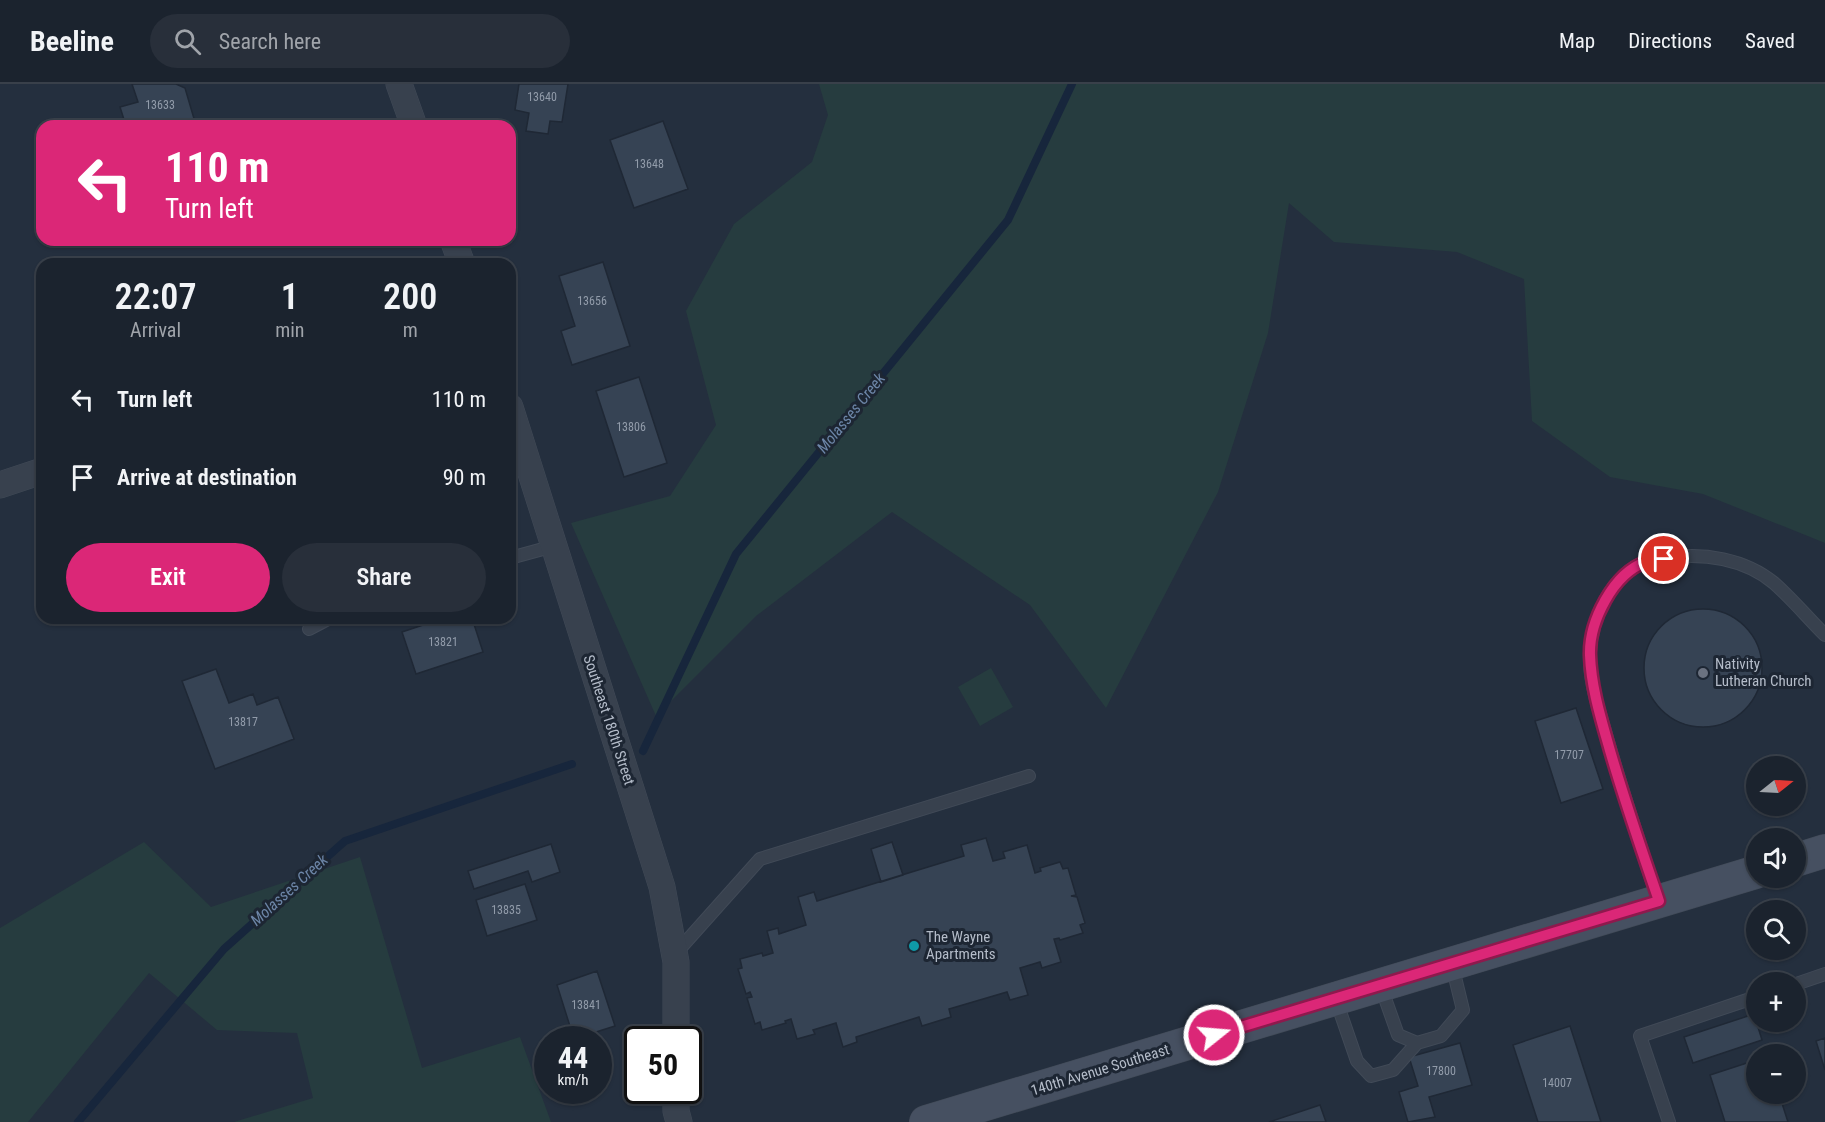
<!DOCTYPE html>
<meta charset="utf-8">
<style>
:root{--surface:#1b232e;--page:#282f3a;--text:#f1f3f6;--muted:#a0a4aa;--line:#39404a;--accent:#db2777}
body{margin:0;font-family:"Roboto Condensed",sans-serif;background:var(--page);color:var(--text);height:100vh;display:flex;flex-direction:column;font-size:22px;white-space:nowrap}
*{box-sizing:border-box;margin:0}
p{font-size:20px;color:var(--muted)}
.icon{flex:none;width:33px;height:33px;fill:none;stroke:currentColor;stroke-width:2;stroke-linecap:round;stroke-linejoin:round}
.map{position:relative;flex:1;overflow:hidden}
.side{position:absolute;left:36px;top:174px;width:480px;height:366px;display:flex;flex-direction:column;background:var(--surface);border-radius:18px;box-shadow:0 2px 4px #0004,0 0 0 2px var(--line)}
.side>*{flex:none}
.guide{position:absolute;left:36px;top:36px;width:480px;height:126px;border-radius:18px;box-shadow:0 2px 4px #0004,0 0 0 2px var(--line);background:#db2777;color:#fff;overflow:hidden}
.needle{width:39px;rotate:72deg}
.controls{position:absolute;left:1746px;top:672px;display:grid;gap:12px}
.controls a{display:grid;place-items:center;width:60px;height:60px;border-radius:50%;background:var(--surface);box-shadow:0 2px 4px #0004,0 0 0 2px var(--line);font-size:30px}
.speed{position:absolute;left:534px;top:942px;display:flex;gap:12px;font-size:30px;font-weight:700;text-align:center}
.speed>*{display:grid;place-content:center;width:78px;height:78px;border-radius:50%;background:var(--surface);box-shadow:0 2px 4px #0004,0 0 0 2px var(--line);line-height:1}
.speed small{font-size:15px;font-weight:400}
.speed .limit{border:3px solid #111;border-radius:9px;background:#fff;color:#111}
.pin{position:absolute;display:grid;place-items:center;width:51px;height:51px;color:#fff;margin:-26px;border:3px solid #fff;border-radius:50%;box-shadow:0 2px 6px #0007}
.me{position:absolute;width:66px;margin:-33px;rotate:73deg;stroke-linejoin:round;filter:drop-shadow(0 0 4px #0008)}
.turn{display:flex;align-items:center;gap:21px;height:126px;padding:0 30px;font-size:27px}
.turn .icon{width:78px;height:78px;stroke-width:2.5}
.turn b{display:block;font-size:42px;line-height:51px}
.eta{display:flex;justify-content:space-evenly;align-items:center;height:102px;text-align:center}
.eta b{font-size:36px;font-weight:600;line-height:42px}
.cta{display:flex;gap:12px;margin-top:auto;padding:12px 30px}
.cta a{flex:1;height:69px;border-radius:36px;background:var(--accent);color:#fff;font-size:24px;font-weight:600;line-height:69px;text-align:center}
.cta a+a{background:var(--page);color:var(--text)}
ul{padding:0;list-style:none}
li{display:flex;align-items:center;gap:18px;height:78px;padding:0 30px}
li div{flex:1}
li b{display:block;font-size:22px}
li em{font-style:normal}
header{display:flex;align-items:center;gap:36px;box-sizing:border-box;height:84px;padding:0 30px;background:var(--surface);border-bottom:2px solid var(--line)}
header strong{font-size:28px}
nav{display:flex;gap:33px;margin-inline-start:auto;font-size:21px}
.search{width:420px;height:54px;background:var(--page);display:flex;align-items:center;gap:15px;box-sizing:border-box;padding:0 21px;border-radius:33px;color:var(--muted);font-size:22px}
.map>svg:first-child{display:block}
</style>
<header>
<strong>Beeline</strong>
<div class="search"><svg class="icon" aria-label="search" viewBox="0 0 24 24"><circle cx="10" cy="10" r="6"/><path d="M15 15l6 6"/></svg>Search here</div>
<nav><a>Map</a><a>Directions</a><a>Saved</a></nav>
</header>
<div class="map">
<svg width="1825" height="1038" viewBox="0 0 1825 1038">
<rect width="100%" height="100%" fill="#242f3e"/>
<path fill="#263c3f" d="M 819,0 L 1825,0 L 1825,459 L 1703,410 L 1610,393 L 1532,337 L 1524,195 L 1457,168 L 1334,158 L 1289,119 L 1268,249 L 1218,408 L 1106,624 L 1030,521 L 892,428 L 756,532 L 656,632 L 571,439 L 670,412 L 716,341 L 686,227 L 734,140 L 812,78 L 828,31 Z
M 991,584 L 1013,623 L 980,642 L 958,603 Z
M 144,758 L 211,823 L 360,773 L 422,984 L 520,953 L 551,1038 L 234,1038 L 313,1014 L 297,949 L 217,946 L 149,889 L 28,1038 L 0,1038 L 0,844 Z"/>
<g fill="none" stroke-linecap="round" stroke-linejoin="round">
<path stroke="#17263c" stroke-width="8" d="M 643,667 L 736,470 L 1008,136 L 1072,0
M 78,1038 L 224,865 L 345,757 L 572,680"/>
</g>
<path fill="#364354" stroke="#1f2835" stroke-width="1.5" d="M 132,0 L 176,0 L 185,4 L 195,38 L 183,42 L 126,42 L 120,23 L 138,18 Z
M 519,0 L 568,0 L 562,38 L 550,37 L 548,50 L 526,47 L 529,29 L 515,26 Z
M 663,37 L 688,105 L 634,124 L 610,56 Z
M 203,173 L 206,180 L 182,180 Z
M 603,178 L 630,262 L 572,281 L 561,247 L 575,242 L 559,192 Z
M 639,293 L 667,379 L 624,393 L 596,307 Z
M1644 584a59 59 0 1 1 118 0a59 59 0 1 1-118 0Z
M 444,534 L 472,534 L 483,568 L 416,590 L 402,548 Z
M 216,585 L 229,619 L 253,610 L 257,621 L 278,613 L 294,655 L 215,685 L 182,597 Z
M 1576,624 L 1603,705 L 1561,719 L 1535,637 Z
M 986,754 L 993,777 L 1005,774 L 1003,768 L 1027,761 L 1035,789 L 1041,787 L 1040,784 L 1060,778 L 1063,785 L 1068,784 L 1076,811 L 1071,812 L 1077,813 L 1085,839 L 1080,841 L 1083,849 L 1060,856 L 1059,854 L 1054,855 L 1061,878 L 1042,884 L 1040,878 L 1020,884 L 1028,911 L 1010,916 L 1007,908 L 949,925 L 951,933 L 922,942 L 919,933 L 856,953 L 857,958 L 843,963 L 836,939 L 813,946 L 815,950 L 797,955 L 791,935 L 785,937 L 786,939 L 762,946 L 760,938 L 755,940 L 747,914 L 752,913 L 750,908 L 746,910 L 738,885 L 742,884 L 740,875 L 762,869 L 763,872 L 773,869 L 767,847 L 778,844 L 779,850 L 806,841 L 798,813 L 814,808 L 817,817 L 964,772 L 961,761 Z
M 892,758 L 903,791 L 881,798 L 871,765 Z
M 551,760 L 560,788 L 532,798 L 528,787 L 474,805 L 468,787 Z
M 525,800 L 537,836 L 487,852 L 476,816 Z
M 597,887 L 615,942 L 574,955 L 557,901 Z
M 1754,930 L 1762,956 L 1693,979 L 1684,953 Z
M 1570,942 L 1601,1038 L 1538,1038 L 1513,961 Z
M 1825,954 L 1825,986 L 1816,957 Z
M 1460,959 L 1472,1001 L 1429,1013 L 1435,1033 L 1408,1038 L 1399,1008 L 1418,1002 L 1409,973 Z
M 1756,976 L 1756,1010 L 1779,1010 L 1788,1038 L 1725,1038 L 1710,991 Z
M 1320,1021 L 1326,1038 L 1269,1038 Z"/>
<g fill="none" stroke-linecap="round" stroke-linejoin="round">
<defs>
<path id="service" d="M 510,474 L 554,462
M 309,545 L 330,534
M 1658,816 C 1640,760 1621,704 1605,647 C 1598,622 1588,594 1590,567 C 1592,533 1611,493 1644,478 C 1651,476 1660,476 1667,474 C 1703,468 1745,475 1774,499 C 1792,515 1808,534 1825,551
M 676,869 L 760,775 L 1029,692
M 1796,900 L 1825,890
M 1381,903 L 1398,951 L 1417,959
M 1336,916 L 1357,977 L 1371,992 L 1393,986 L 1417,959 L 1441,952 L 1463,926 L 1452,881
M 1669,1038 L 1640,952 L 1756,913"/>
<path id="minor" d="M 399,0 L 414,42
M 453,156 L 462,180
M 510,323 L 662,803 L 676,878 L 676,956
M 0,401 L 42,387
M 676,1006 L 676,1027 L 679,1038"/>
<path id="secondary" d="M 1796,776 L 1825,767
M 926,1038 L 1756,788"/>
</defs>
<use href="#service" stroke="#414a57" stroke-width="14"/>
<use href="#minor" stroke="#414a57" stroke-width="27"/>
<use href="#secondary" stroke="#414a57" stroke-width="34"/>
<use href="#service" stroke="#38414e" stroke-width="12"/>
<use href="#minor" stroke="#38414e" stroke-width="26"/>
<use href="#secondary" stroke="#465061" stroke-width="33"/>
</g>
<g fill="none" stroke-linecap="round" stroke-linejoin="round">
<defs>
<path id="route" d="M 1214,951 L 1659,817 C 1641,764 1622,710 1607,656 C 1599,628 1591,600 1590,571 C 1589,538 1613,489 1646,478 C 1652,476 1658,476 1664,475"/>
</defs>
<use href="#route" stroke="#8e194d" stroke-width="15"/>
<use href="#route" stroke="#db2777" stroke-width="10"/>
</g>
<circle fill="#6b7280" stroke="#1d2633" stroke-width="2" cx="1703" cy="589" r="6"/>
<circle fill="#0f9aa8" stroke="#1d2633" stroke-width="2" cx="914" cy="862" r="6"/>
<g text-anchor="middle" dominant-baseline="central" stroke-width="6" stroke-linejoin="round" paint-order="stroke">
<g font-size="12" fill="#929caa">
<text x="542" y="13">13640</text>
<text x="160" y="21">13633</text>
<text x="649" y="80">13648</text>
<text x="592" y="217">13656</text>
<text x="631" y="343">13806</text>
<text x="443" y="558">13821</text>
<text x="243" y="638">13817</text>
<text x="1569" y="671">17707</text>
<text x="506" y="826">13835</text>
<text x="586" y="921">13841</text>
<text x="1441" y="987">17800</text>
<text x="1557" y="999">14007</text>
</g>
<g font-size="15" fill="#b4bcc9" stroke="#1d2633" text-anchor="start">
<text x="1715" y="580">Nativity<tspan x="1715" dy="17">Lutheran Church</tspan></text>
<text x="926" y="853">The Wayne<tspan x="926" dy="17">Apartments</tspan></text>
</g>
<g font-size="15" fill="#b4bcc9" stroke="#1d2633">
<text transform="translate(609 636) rotate(72)">Southeast 180th Street</text>
<text transform="translate(1100 986) rotate(-17)">140th Avenue Southeast</text>
</g>
<g font-size="16" font-style="italic" fill="#6d86a8" stroke="#1d2633">
<text transform="translate(851 329) rotate(-51)">Molasses Creek</text>
<text transform="translate(289 806) rotate(-42)">Molasses Creek</text>
</g>
</g>
</svg>
<div class="controls">
<a><svg class="needle" viewBox="-14 -14 28 28"><path d="M0-13l5 13h-10z" fill="#e53935"/><path d="M0 13l5-13h-10z" fill="#a0a4aa"/></svg></a>
<a><svg class="icon" aria-label="sound" viewBox="0 0 24 24"><path d="M4 9h4l5-4v14l-5-4H4zM17 9q2 3 0 6"/></svg></a>
<a><svg class="icon" aria-label="search" viewBox="0 0 24 24"><circle cx="10" cy="10" r="6"/><path d="M15 15l6 6"/></svg></a>
<a>+</a>
<a>−</a>
</div>
<div class="speed"><div>44<small>km/h</small></div><div class="limit">50</div></div>
<div class="pin" style="left:1664px;top:475px;background:#d93025"><svg class="icon" aria-label="arrive" viewBox="0 0 24 24"><path d="M6 21V4h12l-3 4 3 4H6"/></svg></div>
<svg class="me" style="left:1214px;top:951px" viewBox="-20 -20 40 40"><circle r="17" fill="#db2777" stroke="#fff" stroke-width="3"/><path d="M0-11L8 9 0 5-8 9z" fill="#fff"/></svg>
<div class="guide">
<div class="turn"><svg class="icon" aria-label="left" viewBox="0 0 24 24"><path d="M17 20v-9H6M10 6l-5 5 5 5"/></svg><div><b>110 m</b>Turn left</div></div>
</div>
<section class="side">
<div class="eta">
<div><b>22:07</b><p>Arrival</p></div>
<div><b>1</b><p>min</p></div>
<div><b>200</b><p>m</p></div>
</div>
<ul>
<li><svg class="icon" aria-label="left" viewBox="0 0 24 24"><path d="M17 20v-9H6M10 6l-5 5 5 5"/></svg><div><b>Turn left</b></div><em>110 m</em></li>
<li><svg class="icon" aria-label="arrive" viewBox="0 0 24 24"><path d="M6 21V4h12l-3 4 3 4H6"/></svg><div><b>Arrive at destination</b></div><em>90 m</em></li>
</ul>
<div class="cta"><a>Exit</a><a>Share</a></div>
</section>
</div>
